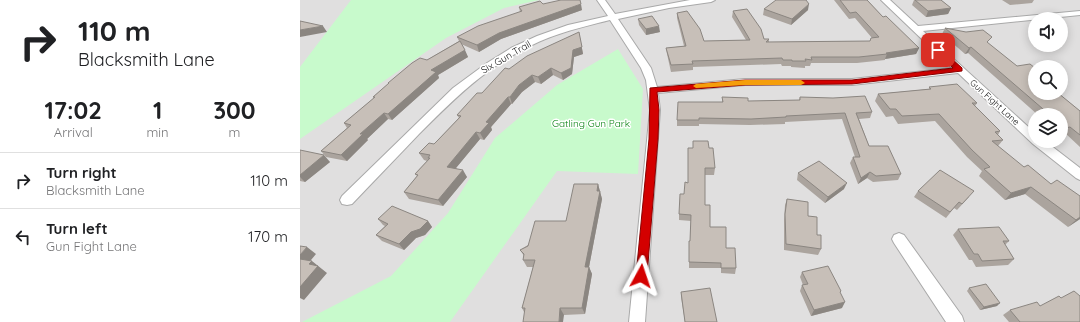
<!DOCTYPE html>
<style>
:root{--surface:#fff;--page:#f2f2f2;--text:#202124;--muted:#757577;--line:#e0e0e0}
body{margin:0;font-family:Quicksand,sans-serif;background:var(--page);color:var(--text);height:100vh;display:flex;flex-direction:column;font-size:15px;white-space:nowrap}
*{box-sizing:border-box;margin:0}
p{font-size:13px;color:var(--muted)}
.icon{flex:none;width:22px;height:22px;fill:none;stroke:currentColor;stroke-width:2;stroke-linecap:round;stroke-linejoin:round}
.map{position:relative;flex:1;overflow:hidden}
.details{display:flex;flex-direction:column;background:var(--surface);width:300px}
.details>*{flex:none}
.banner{background:#fff;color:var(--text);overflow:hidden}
.controls{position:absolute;left:728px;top:12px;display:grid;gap:8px}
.controls a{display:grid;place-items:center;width:40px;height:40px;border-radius:50%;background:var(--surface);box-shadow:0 2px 10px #0003;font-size:20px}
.pin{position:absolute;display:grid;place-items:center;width:34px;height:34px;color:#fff;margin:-17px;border-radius:8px;box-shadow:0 2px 6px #0006}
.me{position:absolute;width:44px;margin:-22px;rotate:5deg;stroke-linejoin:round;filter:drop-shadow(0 0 3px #0008)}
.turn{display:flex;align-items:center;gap:14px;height:84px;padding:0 12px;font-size:18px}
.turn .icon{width:52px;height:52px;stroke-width:2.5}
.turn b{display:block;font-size:28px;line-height:34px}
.eta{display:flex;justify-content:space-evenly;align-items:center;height:68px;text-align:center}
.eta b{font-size:24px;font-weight:700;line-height:28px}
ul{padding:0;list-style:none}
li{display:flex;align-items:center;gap:12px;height:56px;padding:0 12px;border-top:1px solid var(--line)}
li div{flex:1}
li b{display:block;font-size:15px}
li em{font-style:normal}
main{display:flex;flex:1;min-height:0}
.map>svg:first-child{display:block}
</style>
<main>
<section class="details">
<div class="banner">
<div class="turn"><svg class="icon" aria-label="right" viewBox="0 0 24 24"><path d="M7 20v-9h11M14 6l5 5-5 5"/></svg><div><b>110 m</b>Blacksmith Lane</div></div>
</div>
<div class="eta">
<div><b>17:02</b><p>Arrival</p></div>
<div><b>1</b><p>min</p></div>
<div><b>300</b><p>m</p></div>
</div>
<ul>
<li><svg class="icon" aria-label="right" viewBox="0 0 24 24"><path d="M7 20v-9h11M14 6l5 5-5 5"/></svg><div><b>Turn right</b><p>Blacksmith Lane</p></div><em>110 m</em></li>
<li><svg class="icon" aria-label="left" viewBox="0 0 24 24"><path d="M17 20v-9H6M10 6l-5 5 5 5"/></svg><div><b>Turn left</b><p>Gun Fight Lane</p></div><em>170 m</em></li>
</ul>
</section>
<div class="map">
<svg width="780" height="322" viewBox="0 0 780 322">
<rect width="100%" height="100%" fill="#f2efe9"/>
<path fill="#e0dfdf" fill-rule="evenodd" d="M 0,0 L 780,0 L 780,322 L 0,322 ZM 735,19 L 761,19 L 761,45 L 735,45 ZM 735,67 L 761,67 L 761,93 L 735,93 ZM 735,115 L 761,115 L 761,141 L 735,141 Z"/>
<path fill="#c8facc" d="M 51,0 L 239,0 L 204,8 L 146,38 L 0,139 L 0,67 Z
M 318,49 L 343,89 L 338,174 L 257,171 L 150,322 L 2,322 L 91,276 L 148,213 L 195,138 L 257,85 Z"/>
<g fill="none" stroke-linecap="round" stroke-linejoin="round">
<defs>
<path id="minor" d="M 297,0 L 305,0 L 315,14 L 390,0 L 415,0 L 411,2 L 369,8 L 318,19 L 351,68 L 357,87 L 445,79 L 552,79 L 652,68 L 581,0 L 590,0 L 618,26 L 780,11 L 780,15 L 623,31 L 735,133 L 735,141 L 745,141 L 780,168 L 780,180 L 776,178 L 733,144 L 658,73 L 552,85 L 445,85 L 358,93 L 360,110 L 345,322 L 329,322 L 350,110 L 346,80 L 341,68 L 310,20 C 283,27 255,33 230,46 C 185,68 154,99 119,134 C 97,157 74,181 52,204 L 47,205 L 42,204 L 40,200 L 42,196 L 153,88 L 187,63 L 211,48 L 237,36 L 268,25 L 308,16 Z
M 599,233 L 604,235 L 662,316 L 664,322 L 646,322 L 594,243 L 592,239 L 594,235 Z"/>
</defs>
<use href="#minor" stroke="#a9a9a9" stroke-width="2"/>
<use href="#minor" fill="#fff" fill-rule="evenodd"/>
</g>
<path fill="#aba49e" d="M 534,0 L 567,0 L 583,17 L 619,48 L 616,54 L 585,59 L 585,60 L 557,63 L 511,63 L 510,66 L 505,66 L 505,68 L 491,67 L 491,66 L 482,66 L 481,64 L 393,67 L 393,70 L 371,72 L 367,54 L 366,48 L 384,46 L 377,18 L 377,13 L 404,41 L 446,40 L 432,17 L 433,11 L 464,39 L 469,39 L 469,42 L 570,41 L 571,38 L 572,38 L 555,18 L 549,19 Z
M 614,0 L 641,0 L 651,8 L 648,14 L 626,17 L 612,5 Z
M 702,0 L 734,0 L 732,3 L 710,5 Z
M 243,4 L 282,10 L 201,39 L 179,52 L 161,44 L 168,57 L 138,75 L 139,78 L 92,120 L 88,119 L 67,139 L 68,140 L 47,161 L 26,157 L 21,151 L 47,128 L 44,123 L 74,98 L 73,97 L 88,84 L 88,83 L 159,41 L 157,37 L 220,12 L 219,7 Z
M 464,9 L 508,10 L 491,25 L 463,15 Z
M 338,19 L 360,32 L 346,35 L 339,25 Z
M 645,28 L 688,43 L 735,93 L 759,93 L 758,93 L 780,111 L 780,147 L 765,133 L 761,134 L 761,115 L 738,115 L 668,53 L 665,54 L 642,34 Z
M 280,38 L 283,54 L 274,57 L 272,74 L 263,80 L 253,75 L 241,84 L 235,82 L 222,92 L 212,104 L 211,104 L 191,127 L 192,130 L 184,140 L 180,139 L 156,168 L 167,177 L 143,206 L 109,199 L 104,192 L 117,176 L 115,174 L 127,161 L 124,160 L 119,153 L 134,144 L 159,118 L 157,115 L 209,69 Z
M 629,87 L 677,103 L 675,106 L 700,131 L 698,135 L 703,140 L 698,146 L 780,219 L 768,227 L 725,194 L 705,200 L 679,176 L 682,171 L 667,157 L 635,121 L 598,124 L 593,116 L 586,117 L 575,101 L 578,94 L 629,89 Z
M 422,97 L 448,101 L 499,100 L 500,97 L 572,112 L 570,118 L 559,119 L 569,146 L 601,174 L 598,180 L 573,182 L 567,178 L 558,184 L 550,163 L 553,157 L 555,157 L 542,119 L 485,122 L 485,124 L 450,125 L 399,124 L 399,126 L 377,126 L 377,120 L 422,102 Z
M 409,148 L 415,168 L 414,175 L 405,175 L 405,205 L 410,227 L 426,248 L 436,268 L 435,274 L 421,273 L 421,268 L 389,268 L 389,241 L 390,241 L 391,221 L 379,220 L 379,214 L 388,183 Z
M 0,150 L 30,162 L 5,182 L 0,181 Z
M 498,173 L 544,189 L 525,203 L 497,180 Z
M 298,184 L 302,199 L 289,267 L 292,274 L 285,314 L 264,315 L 224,312 L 222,308 L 233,267 L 227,267 L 223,260 L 224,256 L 220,250 L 266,221 Z
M 618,191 L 669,197 L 657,210 L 654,208 L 646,218 L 614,197 Z
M 487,199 L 508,216 L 517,235 L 521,249 L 518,255 L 484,250 L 484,220 L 485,205 Z
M 78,219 L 128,221 L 132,227 L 125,235 L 116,238 L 104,250 L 82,241 L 76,235 L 85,226 L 83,225 Z
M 658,229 L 709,241 L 705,245 L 714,259 L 708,265 L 676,267 L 672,260 L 669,260 L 653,235 Z
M 502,272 L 540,293 L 542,308 L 511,316 L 500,291 L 502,285 L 503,285 L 500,277 Z
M 669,288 L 697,306 L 680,310 L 667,291 Z
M 381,292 L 417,322 L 385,322 L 381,297 Z
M 740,306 L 780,322 L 709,322 L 703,315 L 710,310 Z"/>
<path fill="#8b8681" d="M 281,4 L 282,10 L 201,39 L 179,52 L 177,45 L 199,33 Z
M 509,4 L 508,10 L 491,25 L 492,19 Z
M 651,8 L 648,14 L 626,17 L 628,11 Z
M 23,26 L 27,32 L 0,37 L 0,30 Z
M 359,26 L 360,32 L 346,35 L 346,29 Z
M 279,32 L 283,54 L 274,57 L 272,74 L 263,80 L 261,73 Z
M 671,47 L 668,53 L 665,54 L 669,48 Z
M 619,48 L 616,54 L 585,59 L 587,54 L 586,53 Z
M 165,50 L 168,57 L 138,75 L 139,78 L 92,120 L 88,114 L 131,70 Z
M 251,68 L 253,75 L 241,84 L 238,77 Z
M 232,75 L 235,82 L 222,92 L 212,104 L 210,97 L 219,85 Z
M 208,97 L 211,104 L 191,127 L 192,130 L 184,140 L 180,133 L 186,122 Z
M 84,113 L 88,119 L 67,139 L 68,140 L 47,161 L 41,155 L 60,134 Z
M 176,132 L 180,139 L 151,174 L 147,167 Z
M 24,155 L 30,162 L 5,182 L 0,177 L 0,175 Z
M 163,170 L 167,177 L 143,206 L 138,200 Z
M 570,172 L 567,178 L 558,184 L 561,178 Z
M 547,183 L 544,189 L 525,203 L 528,197 Z
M 298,184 L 302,199 L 289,267 L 292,274 L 285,314 L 282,308 L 285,267 Z
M 731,187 L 725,194 L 705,200 L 711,193 Z
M 780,217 L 780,219 L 768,227 L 776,220 Z
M 128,221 L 132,227 L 125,235 L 116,238 L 104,250 L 99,244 L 111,232 Z
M 7,247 L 16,254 L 6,266 L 0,261 L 0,255 Z
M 12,261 L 27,273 L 4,300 L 0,298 L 0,287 L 9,264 Z
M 545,302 L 542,308 L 511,316 L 514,310 Z
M 700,303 L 697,306 L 680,310 L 684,307 Z
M 260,308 L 264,315 L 263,322 L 259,322 Z"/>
<path fill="#c7bfb8" stroke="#8b8681" d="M 261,0 L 280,0 L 281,4 L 199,33 L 177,45 L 157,37 L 178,26 L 222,11 L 219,7 L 240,1 L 243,4 Z
M 476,0 L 506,0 L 509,4 L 492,19 L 464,9 Z
M 540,0 L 567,0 L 583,17 L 586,16 L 619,48 L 586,53 L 587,54 L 559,57 L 511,57 L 512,60 L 505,59 L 506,61 L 492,61 L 492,60 L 483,60 L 482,58 L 392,61 L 393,64 L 371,65 L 366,48 L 386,46 L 377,13 L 387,11 L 400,29 L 404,41 L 450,40 L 433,11 L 447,9 L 461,29 L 464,39 L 469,39 L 466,42 L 570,41 L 571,38 L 579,37 L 556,12 L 550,13 Z
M 615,0 L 641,0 L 651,8 L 628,11 Z
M 352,16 L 359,26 L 346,29 L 338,19 Z
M 0,21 L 23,26 L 0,30 Z
M 645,28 L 666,32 L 683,30 L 692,37 L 687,42 L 717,66 L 730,64 L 735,68 L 735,93 L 758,93 L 780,111 L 780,135 L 770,127 L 765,128 L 761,125 L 761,115 L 750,115 L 671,47 L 669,48 Z
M 279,32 L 282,47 L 273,50 L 271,68 L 261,73 L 251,68 L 238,77 L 232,75 L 219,85 L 210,97 L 208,97 L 186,122 L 189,123 L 180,133 L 176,132 L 147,167 L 163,170 L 138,200 L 104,192 L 118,175 L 115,174 L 130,158 L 128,158 L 130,155 L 119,153 L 129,143 L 134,144 L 138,140 L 161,116 L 157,115 L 177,93 L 182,93 L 205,68 L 209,69 L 227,56 Z
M 160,41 L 165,50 L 131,70 L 136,72 L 88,114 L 84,113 L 60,134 L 63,134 L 41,155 L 21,151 L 51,125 L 44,123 L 75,97 L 73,97 L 89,83 L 88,83 L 112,63 L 120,58 L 127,60 Z
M 657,84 L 677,103 L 672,103 L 700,131 L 695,132 L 703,140 L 692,141 L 724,167 L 728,165 L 751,184 L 757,180 L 780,196 L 780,217 L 776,220 L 731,187 L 711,193 L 684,169 L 690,167 L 672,150 L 639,114 L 602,116 L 596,109 L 590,109 L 578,94 L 631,89 L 629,87 Z
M 565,96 L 572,112 L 556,113 L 569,146 L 588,146 L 601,174 L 576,176 L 570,172 L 561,178 L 553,157 L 560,157 L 545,113 L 486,116 L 486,117 L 451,119 L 399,118 L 399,120 L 377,120 L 378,102 L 423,102 L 422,97 L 448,98 L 448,101 L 500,100 L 500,97 L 533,98 Z
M 393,141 L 408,141 L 409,148 L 413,148 L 415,168 L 405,168 L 405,205 L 410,205 L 410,227 L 426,227 L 426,248 L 435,248 L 436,268 L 421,268 L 421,263 L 389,262 L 389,241 L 390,241 L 391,215 L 379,214 L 380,194 L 384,194 L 385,182 L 388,183 L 388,148 L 393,148 Z
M 0,150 L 24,155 L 0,175 Z
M 519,161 L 547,183 L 528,197 L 498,173 Z
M 640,170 L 674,191 L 662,204 L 659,202 L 650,212 L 618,191 Z
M 274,184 L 298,184 L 297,191 L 300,191 L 285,267 L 289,267 L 282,308 L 260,308 L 259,322 L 223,322 L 225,308 L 222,308 L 235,260 L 223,260 L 224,254 L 220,250 L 228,246 L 235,221 L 266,221 Z
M 487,199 L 508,202 L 508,216 L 517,217 L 517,235 L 521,235 L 521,249 L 486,244 L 485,214 Z
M 92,206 L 128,221 L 120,229 L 111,232 L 99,244 L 76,235 L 88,224 L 78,219 Z
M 699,227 L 709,241 L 703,241 L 714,259 L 682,261 L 678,254 L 674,254 L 658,229 Z
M 0,246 L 7,247 L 0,255 Z
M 0,259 L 12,261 L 9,264 L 18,266 L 0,287 Z
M 528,266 L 541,291 L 540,292 L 545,302 L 514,310 L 502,285 L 508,284 L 502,272 Z
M 686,284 L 700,303 L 684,307 L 669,288 Z
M 410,288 L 417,322 L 385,322 L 381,292 Z
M 774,291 L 780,296 L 780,322 L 720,322 L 710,310 L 737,302 L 740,306 L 759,296 L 761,298 Z"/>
<path fill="#d40000" stroke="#8a0000" d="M 635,48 L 640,48 L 662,68 L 662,71 L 552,84 L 445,85 L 357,92 L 359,110 L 358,139 L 347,276 L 345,280 L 341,282 L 337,280 L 336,276 L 349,139 L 350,88 L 445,80 L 552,80 L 653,68 L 635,51 Z"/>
<path fill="#f59e0b" d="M 445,80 L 501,80 L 505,83 L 501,85 L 445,85 L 396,88 L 393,86 L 396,84 Z"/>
<g text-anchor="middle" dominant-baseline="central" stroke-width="3" stroke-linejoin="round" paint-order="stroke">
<g font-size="9" fill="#222" stroke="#fff">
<text transform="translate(695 102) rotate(42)">Gun Fight Lane</text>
</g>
<g font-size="10" fill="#222" stroke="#fff">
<text transform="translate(206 57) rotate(-30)">Six Gun Trail</text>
</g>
<g font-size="10" fill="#0c8416" stroke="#fff">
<text x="291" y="123">Gatling Gun Park</text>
</g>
</g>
</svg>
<div class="controls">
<a><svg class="icon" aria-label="sound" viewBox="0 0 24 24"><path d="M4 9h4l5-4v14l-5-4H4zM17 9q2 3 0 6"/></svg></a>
<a><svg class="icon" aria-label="search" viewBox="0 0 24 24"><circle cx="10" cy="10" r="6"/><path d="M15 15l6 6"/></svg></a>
<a><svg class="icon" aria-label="layers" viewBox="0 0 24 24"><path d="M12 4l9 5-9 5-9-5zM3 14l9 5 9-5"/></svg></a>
</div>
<div class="pin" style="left:638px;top:50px;background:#d93025"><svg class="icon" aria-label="arrive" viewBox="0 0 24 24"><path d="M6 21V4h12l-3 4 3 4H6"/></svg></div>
<svg class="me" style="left:341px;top:276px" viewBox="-20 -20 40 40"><path d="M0-17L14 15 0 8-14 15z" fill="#d40000" stroke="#fff" stroke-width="4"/></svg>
</div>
</main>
